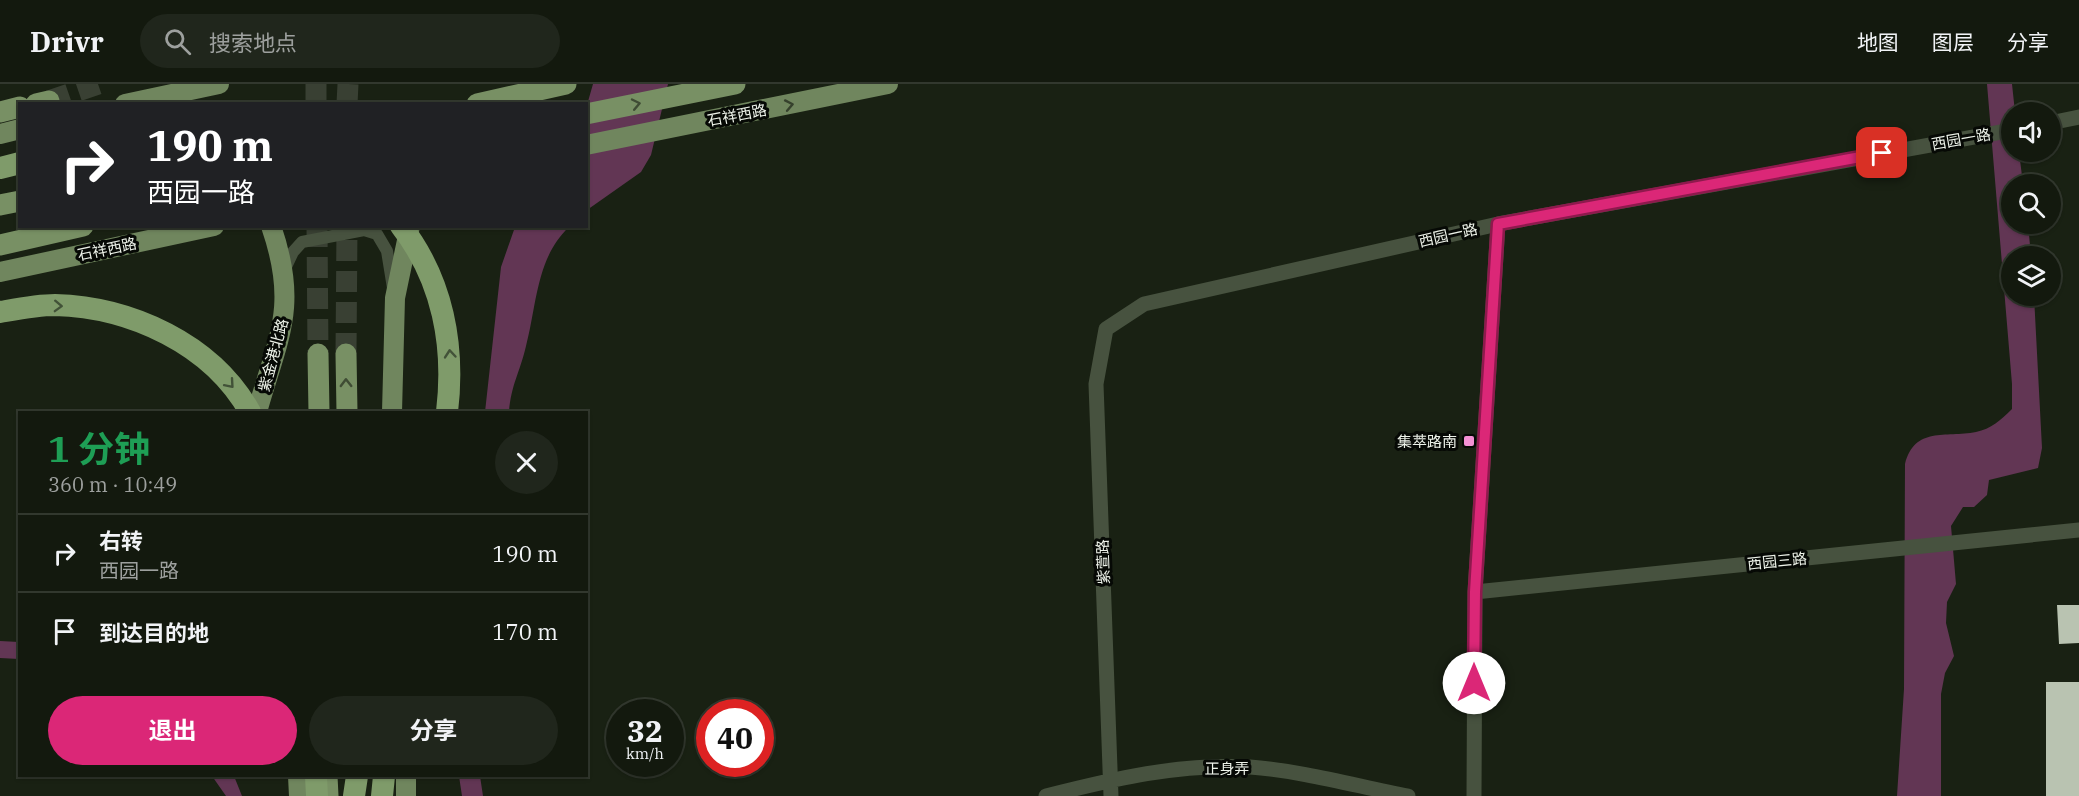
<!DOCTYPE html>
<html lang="zh">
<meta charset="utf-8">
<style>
:root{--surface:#13190e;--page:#20261c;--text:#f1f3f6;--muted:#9da09e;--line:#32382e;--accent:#db2777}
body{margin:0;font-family:"IBM Plex Serif","Noto Sans SC",serif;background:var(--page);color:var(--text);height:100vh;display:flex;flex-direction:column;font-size:22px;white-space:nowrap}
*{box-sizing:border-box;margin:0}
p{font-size:20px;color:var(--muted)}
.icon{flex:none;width:33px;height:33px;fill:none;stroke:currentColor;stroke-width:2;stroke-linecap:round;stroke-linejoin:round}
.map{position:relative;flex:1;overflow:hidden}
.drawer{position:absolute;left:18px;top:327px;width:570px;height:366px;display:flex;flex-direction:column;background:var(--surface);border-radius:0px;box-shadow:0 2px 4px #0004,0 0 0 2px var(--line)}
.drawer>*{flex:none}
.top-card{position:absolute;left:18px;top:18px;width:570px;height:126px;border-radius:0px;box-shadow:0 2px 4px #0004,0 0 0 2px var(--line);background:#202124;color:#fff;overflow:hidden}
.controls{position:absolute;left:2001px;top:18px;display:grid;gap:12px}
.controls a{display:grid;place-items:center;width:60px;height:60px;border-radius:50%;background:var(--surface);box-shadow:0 2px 4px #0004,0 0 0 2px var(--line);font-size:30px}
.speed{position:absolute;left:606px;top:615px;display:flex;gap:12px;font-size:30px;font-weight:700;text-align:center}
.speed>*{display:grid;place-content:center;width:78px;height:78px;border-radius:50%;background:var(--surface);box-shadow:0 2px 4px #0004,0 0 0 2px var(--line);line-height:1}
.speed small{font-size:15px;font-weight:400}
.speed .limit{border:9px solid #d22;background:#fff;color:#111}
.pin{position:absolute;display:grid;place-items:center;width:51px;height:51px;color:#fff;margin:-26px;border-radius:12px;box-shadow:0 3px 9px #0006}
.me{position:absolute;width:66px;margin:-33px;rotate:0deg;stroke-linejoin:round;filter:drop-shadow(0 0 4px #0008)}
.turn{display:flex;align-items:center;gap:21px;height:126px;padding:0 30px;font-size:27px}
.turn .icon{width:78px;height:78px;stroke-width:2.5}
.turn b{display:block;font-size:42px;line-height:51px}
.round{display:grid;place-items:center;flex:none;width:63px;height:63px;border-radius:32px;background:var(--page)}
.head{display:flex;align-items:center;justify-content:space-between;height:102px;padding:0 30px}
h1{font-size:36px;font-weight:700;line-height:45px;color:#1e9e55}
.primary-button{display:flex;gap:12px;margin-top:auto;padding:12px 30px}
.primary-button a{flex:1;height:69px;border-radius:36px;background:var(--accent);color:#fff;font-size:24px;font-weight:700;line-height:69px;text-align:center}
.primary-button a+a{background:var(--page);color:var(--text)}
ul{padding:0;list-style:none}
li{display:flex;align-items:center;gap:18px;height:78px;padding:0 30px;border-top:2px solid var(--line)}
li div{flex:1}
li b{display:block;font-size:22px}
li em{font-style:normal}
header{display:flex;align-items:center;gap:36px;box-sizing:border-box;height:84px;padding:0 30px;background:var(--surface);border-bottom:2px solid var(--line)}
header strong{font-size:28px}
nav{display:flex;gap:33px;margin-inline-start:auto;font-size:21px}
.search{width:420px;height:54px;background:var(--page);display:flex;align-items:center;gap:15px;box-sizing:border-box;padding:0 21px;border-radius:33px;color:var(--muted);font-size:22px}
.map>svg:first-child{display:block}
</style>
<header>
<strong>Drivr</strong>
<div class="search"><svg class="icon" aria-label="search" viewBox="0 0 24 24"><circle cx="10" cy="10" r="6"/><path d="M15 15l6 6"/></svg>搜索地点</div>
<nav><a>地图</a><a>图层</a><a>分享</a></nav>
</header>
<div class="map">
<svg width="2079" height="712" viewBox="0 0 2079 712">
<rect width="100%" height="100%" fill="#192113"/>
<path fill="#623654" d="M 593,0 L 668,0 L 651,71 L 641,88 L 587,126 L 587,21 Z
M 1987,0 L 2012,0 L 2015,28 L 2012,28 L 2012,68 L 2019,68 L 2023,100 L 2012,100 L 2012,140 L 2028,140 L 2031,172 L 2012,172 L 2012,212 L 2034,212 L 2042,364 L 2038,384 L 1989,396 L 1987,411 L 1974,423 L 1963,423 L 1951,442 L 1956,500 L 1947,518 L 1946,539 L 1954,572 L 1945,589 L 1941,610 L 1941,712 L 1897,712 L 1904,605 L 1905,380 C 1915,342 1945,354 1976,348 C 1991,345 2001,336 2012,325 L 2012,300 Z
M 515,143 L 569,143 C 536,174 537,221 526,262 C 520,288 511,301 509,328 L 485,328 L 501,183 Z
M 0,557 L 19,558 L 19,575 L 0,574 Z
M 212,692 L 234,692 L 242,712 L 226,712 Z
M 459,692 L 480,692 L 483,712 L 462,712 Z"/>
<path fill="#b9c3b1" d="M 2057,521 L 2079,521 L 2079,559 L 2059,560 Z
M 2046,598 L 2079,598 L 2079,712 L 2046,712 Z"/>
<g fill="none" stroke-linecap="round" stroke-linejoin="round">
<path stroke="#394033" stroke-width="21" stroke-dasharray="21 10" stroke-linecap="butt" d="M 316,0 L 316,20
M 49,17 L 98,0
M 347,20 L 348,0
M 317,142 L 318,270
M 346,270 L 347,142"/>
<path stroke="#47523f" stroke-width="12" d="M 284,187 L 293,168 L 302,158 L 364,146 L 377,150 L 387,167 L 393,204"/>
<path stroke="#47523f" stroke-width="15" d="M 2050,39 L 2079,33
M 1475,508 L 2079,446
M 1046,712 C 1113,695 1180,679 1250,683 C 1303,687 1356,702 1408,712
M 1111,712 L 1096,300 L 1106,245 L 1144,220 L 1498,140 L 2012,46
M 1474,712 L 1475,508 L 1498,140"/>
<path stroke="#70865e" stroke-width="20" d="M 125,20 L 219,0
M 0,50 L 20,45
M 586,61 L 888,0
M 0,188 L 214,142
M 257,328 C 278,253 299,223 271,142
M 392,328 L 395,214 L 410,142
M 298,692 L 299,712
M 406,712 L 406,692"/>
<path stroke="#789064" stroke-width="21" d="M 36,20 L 49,17
M 477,20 L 566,0
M 0,28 L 20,23
M 586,30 L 735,0
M 0,121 L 20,117
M 0,161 L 83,142
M 318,270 L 319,328
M 346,270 L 347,328
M 327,692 L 328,712"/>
<path stroke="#7f9b6a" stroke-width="22" d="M 0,84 L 20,79
M 0,228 C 17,225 37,221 55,221 C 131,223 212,260 250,328
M 316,692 L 317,712
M 354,712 L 357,692
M 382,712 L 384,692"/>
<path stroke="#7f9b6a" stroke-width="22" d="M 401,142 C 443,196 455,262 447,328"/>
</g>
<defs><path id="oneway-chevron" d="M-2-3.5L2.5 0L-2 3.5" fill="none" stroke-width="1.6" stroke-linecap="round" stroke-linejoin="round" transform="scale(1.5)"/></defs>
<g stroke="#3f4c34">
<use href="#oneway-chevron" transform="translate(636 20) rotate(-12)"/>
<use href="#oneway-chevron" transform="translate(346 299) rotate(-91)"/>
</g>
<use stroke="#36412d" href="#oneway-chevron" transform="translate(789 21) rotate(-11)"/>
<g stroke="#425238">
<use href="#oneway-chevron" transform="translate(58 222) rotate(2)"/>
<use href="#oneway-chevron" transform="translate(450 270) rotate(-95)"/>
<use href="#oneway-chevron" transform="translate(230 300) rotate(49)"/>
</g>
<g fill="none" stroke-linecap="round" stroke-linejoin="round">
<defs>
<path id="route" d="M 1474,599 L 1475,508 L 1498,140 L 1882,69"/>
</defs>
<use href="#route" stroke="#8e194d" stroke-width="15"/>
<use href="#route" stroke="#db2777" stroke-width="10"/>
</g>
<rect fill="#f491d4" stroke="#060905" stroke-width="2" x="1463" y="351" width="12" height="12" rx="3"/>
<g text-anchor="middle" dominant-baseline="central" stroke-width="6" stroke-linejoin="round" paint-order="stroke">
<g font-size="15" fill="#edf2e9" stroke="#060905">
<text transform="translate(737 31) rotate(-11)">石祥西路</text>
<text transform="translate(1961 55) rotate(-10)">西园一路</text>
<text transform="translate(1448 151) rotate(-13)">西园一路</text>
<text transform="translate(107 165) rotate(-12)">石祥西路</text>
<text transform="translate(273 271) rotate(-75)">紫金港北路</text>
<text transform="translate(1777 477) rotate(-6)">西园三路</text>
<text transform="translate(1103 478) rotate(-92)">紫萱路</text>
<text x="1227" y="684">正身弄</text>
</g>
<g font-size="15" fill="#edf2e9" stroke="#060905" text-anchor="end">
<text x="1457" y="357">集萃路南</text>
</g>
</g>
</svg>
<div class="controls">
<a><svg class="icon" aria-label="sound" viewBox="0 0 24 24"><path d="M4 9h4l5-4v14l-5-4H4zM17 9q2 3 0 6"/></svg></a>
<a><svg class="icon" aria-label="search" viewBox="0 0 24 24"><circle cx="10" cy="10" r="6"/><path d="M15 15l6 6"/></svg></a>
<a><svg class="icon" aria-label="layers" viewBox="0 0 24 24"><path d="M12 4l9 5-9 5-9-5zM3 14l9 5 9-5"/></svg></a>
</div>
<div class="speed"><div>32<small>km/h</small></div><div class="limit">40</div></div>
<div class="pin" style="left:1882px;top:69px;background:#d93025"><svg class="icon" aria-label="arrive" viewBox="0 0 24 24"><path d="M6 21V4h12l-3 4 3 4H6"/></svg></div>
<svg class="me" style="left:1474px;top:599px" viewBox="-20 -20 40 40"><circle r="19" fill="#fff"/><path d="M0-13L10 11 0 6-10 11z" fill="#db2777"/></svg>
<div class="top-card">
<div class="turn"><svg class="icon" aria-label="right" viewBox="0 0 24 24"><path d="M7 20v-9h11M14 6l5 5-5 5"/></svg><div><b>190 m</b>西园一路</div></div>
</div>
<section class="drawer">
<div class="head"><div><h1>1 分钟</h1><p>360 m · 10:49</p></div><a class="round"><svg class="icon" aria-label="close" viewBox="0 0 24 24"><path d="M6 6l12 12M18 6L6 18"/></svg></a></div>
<ul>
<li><svg class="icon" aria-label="right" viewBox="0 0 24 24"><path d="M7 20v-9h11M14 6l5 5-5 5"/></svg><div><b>右转</b><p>西园一路</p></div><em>190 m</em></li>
<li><svg class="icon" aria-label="arrive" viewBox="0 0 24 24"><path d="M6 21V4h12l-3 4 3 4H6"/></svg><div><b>到达目的地</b></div><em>170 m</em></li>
</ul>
<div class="primary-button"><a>退出</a><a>分享</a></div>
</section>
</div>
